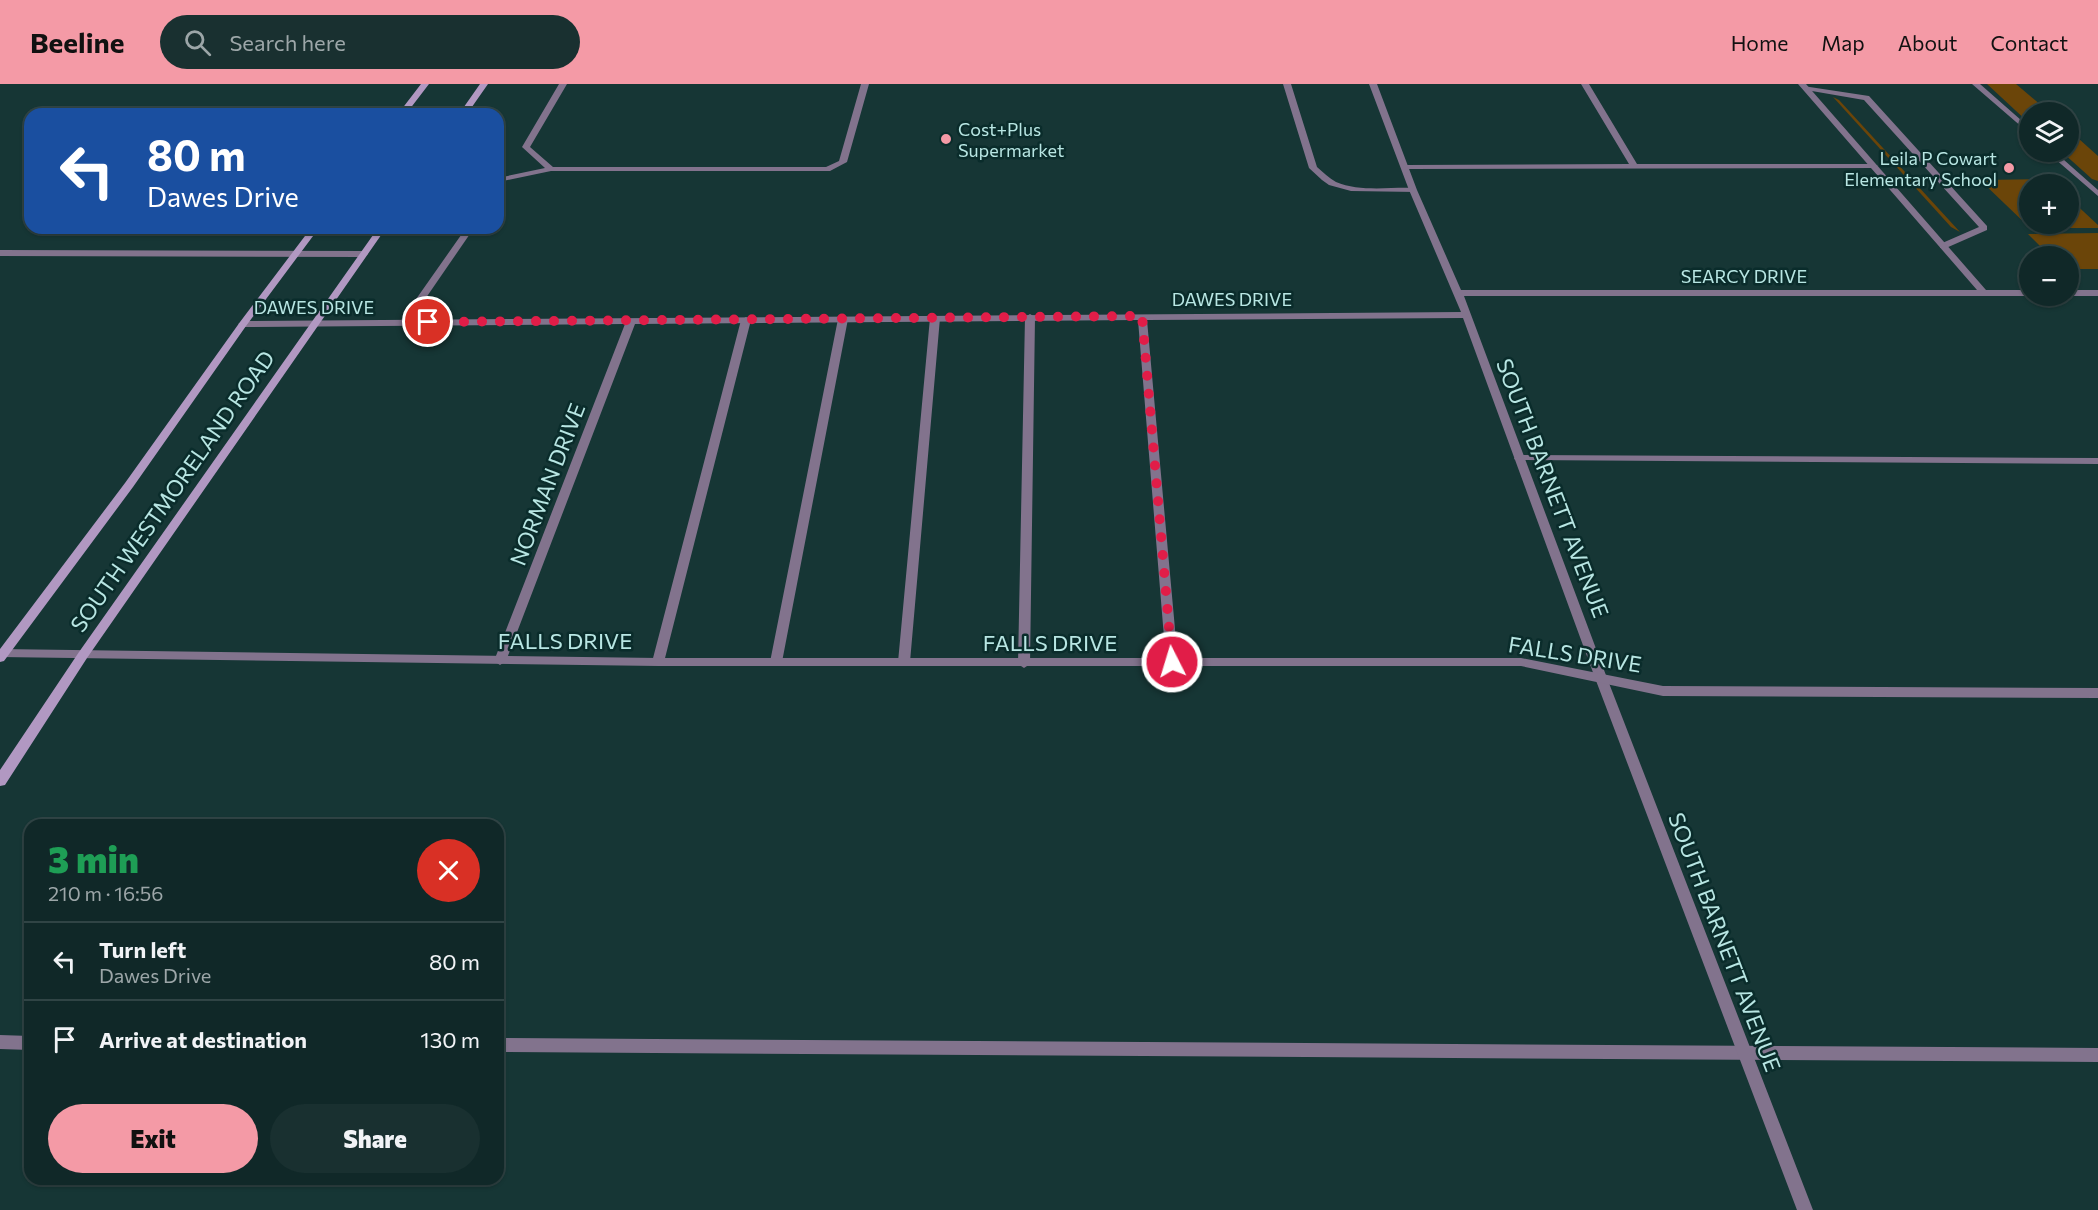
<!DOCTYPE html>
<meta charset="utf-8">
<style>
:root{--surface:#102828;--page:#193030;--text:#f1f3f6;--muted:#9ca6a8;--line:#304445;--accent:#f49aa6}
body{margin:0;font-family:Commissioner,sans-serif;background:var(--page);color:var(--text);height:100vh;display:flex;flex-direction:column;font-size:22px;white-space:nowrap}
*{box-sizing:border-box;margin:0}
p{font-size:20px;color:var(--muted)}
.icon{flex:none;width:33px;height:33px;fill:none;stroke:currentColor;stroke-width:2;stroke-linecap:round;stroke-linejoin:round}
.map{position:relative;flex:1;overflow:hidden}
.sheet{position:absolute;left:24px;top:735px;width:480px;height:366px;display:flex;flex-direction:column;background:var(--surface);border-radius:18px;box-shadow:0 2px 4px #0004,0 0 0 2px var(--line)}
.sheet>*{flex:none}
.top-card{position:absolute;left:24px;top:24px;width:480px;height:126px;border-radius:18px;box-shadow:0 2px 4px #0004,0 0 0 2px var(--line);background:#1a4fa0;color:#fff;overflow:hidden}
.buttons{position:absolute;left:2019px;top:18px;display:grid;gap:12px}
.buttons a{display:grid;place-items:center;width:60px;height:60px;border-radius:50%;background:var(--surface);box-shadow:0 2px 4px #0004,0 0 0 2px var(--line);font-size:30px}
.pin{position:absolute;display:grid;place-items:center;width:51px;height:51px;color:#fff;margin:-26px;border:3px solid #fff;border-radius:50%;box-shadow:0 2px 6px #0007}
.me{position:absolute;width:66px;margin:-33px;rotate:355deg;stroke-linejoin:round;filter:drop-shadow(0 0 4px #0008)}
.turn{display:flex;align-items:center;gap:21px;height:126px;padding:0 24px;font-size:27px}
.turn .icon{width:78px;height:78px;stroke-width:2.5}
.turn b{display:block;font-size:42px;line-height:51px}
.round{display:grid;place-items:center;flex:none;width:63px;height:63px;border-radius:32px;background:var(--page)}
.overview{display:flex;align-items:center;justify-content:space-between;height:102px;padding:0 24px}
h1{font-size:36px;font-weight:800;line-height:45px;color:#1e9e55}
.cta{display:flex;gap:12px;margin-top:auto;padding:12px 24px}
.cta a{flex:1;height:69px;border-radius:36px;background:var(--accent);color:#111;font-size:24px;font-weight:800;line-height:69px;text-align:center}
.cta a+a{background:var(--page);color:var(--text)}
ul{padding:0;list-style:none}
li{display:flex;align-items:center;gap:18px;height:78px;padding:0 24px;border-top:2px solid var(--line)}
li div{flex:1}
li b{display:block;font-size:22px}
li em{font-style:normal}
header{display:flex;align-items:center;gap:36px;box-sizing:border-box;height:84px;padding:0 30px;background:var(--accent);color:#111}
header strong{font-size:28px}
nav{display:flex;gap:33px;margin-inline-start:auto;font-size:21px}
.search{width:420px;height:54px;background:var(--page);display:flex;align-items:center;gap:15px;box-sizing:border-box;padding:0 21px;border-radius:33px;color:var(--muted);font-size:22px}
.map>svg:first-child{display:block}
</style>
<header>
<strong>Beeline</strong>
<div class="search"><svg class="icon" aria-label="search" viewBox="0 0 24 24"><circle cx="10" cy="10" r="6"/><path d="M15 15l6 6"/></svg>Search here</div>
<nav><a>Home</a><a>Map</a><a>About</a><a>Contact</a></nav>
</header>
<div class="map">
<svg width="2098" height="1126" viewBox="0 0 2098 1126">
<rect width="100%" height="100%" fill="#163635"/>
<path fill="#6b4509" d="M 1987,0 L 2016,0 L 2049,28 L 2030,28 L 2029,39 Z
M 1833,13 L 1839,16 L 1960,148 L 1951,143 Z
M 2069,46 L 2098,72 L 2098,97 L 2092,95 L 2062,68 L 2068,68 Z
M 2048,95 L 2054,100 L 2030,100 L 2030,140 L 2068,140 L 2069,114 L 2098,141 L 2098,144 L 2030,144 L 1980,96 Z
M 2098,149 L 2098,185 L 2069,185 L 2068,172 L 2050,172 L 2028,150 Z"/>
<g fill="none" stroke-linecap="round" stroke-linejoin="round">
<path fill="#82738d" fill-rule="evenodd" d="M 559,0 L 567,0 L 530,63 L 553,83 L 826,83 L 839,77 L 861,0 L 869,0 L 847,78 L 830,87 L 551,87 L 498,98 L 498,94 L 545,84 L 522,63 Z
M 1283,0 L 1291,0 L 1317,83 C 1323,88 1329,94 1336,98 C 1359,108 1389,103 1413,104 L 1416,104 L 1416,108 L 1351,107 L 1329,101 L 1322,96 L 1309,84 Z
M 1581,0 L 1589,0 L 1637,80 L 1874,80 L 1878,82 L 1874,84 L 1406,85 L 1402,83 L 1406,81 L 1629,80 Z
M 1972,0 L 1980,0 L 2030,44 L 2030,50 Z
M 1803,2 L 1869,12 L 1987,142 L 1987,146 L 1946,164 L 1940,164 L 1940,160 L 1979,143 L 1864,16 L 1806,6 L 1803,6 Z
M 2047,68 L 2055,68 L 2098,106 L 2098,112 Z
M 498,106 L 504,110 L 501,116 L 498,116 Z
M 466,144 L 474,144 L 408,240 L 402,240 L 400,238 Z
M 1030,230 L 1035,233 L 1030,580 L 1024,584 L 1018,580 L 1025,233 Z
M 935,231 L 940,234 L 910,578 L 904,582 L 898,578 L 930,234 Z
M 843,232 L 848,235 L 782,578 L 776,582 L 770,578 L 838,235 Z
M 746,233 L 751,236 L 664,578 L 658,582 L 652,578 L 741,236 Z
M 1519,371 L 2098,374 L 2098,380 L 1515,376 L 1514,374 Z
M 0,951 L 30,952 L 30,966 L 0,965 Z
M 498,954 L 2098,964 L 2098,978 L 498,968 Z"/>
<path fill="#82738d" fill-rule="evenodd" d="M 1369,0 L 1377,0 L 1417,106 L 1461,206 L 1977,206 L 1798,0 L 1806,0 L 1986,206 L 2030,206 L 2030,212 L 1464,212 L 1607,594 L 1813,1126 L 1797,1126 L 1595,594 L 1463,234 L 1147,236 L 1178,578 L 1172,582 L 1166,578 L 1138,236 L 635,240 L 506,577 L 500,581 L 494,577 L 625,240 L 243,243 L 238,240 L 243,237 L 1461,228 L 1409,106 Z
M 0,166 L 364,167 L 368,170 L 364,173 L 0,172 Z
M 2068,206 L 2098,206 L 2098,212 L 2068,212 Z"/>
<path fill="#82738d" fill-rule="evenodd" d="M 0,565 L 658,574 L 1521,574 L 1663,602 L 2098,604 L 2098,614 L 1663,612 L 1521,582 L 658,582 L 0,573 Z"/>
<path fill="#b198c2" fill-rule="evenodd" d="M 421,0 L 429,0 L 406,30 L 398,30 Z
M 480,0 L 488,0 L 467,30 L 459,30 Z
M 311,144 L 319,144 L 246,242 L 133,403 L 4,577 L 0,578 L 0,565 L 125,399 L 240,238 Z
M 378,144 L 386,144 L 87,574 L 5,701 L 0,702 L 0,686 L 79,568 Z"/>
</g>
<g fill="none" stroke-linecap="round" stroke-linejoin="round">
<path stroke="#e11d48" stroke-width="10" stroke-dasharray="0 18" d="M 428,238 L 1142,232 L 1172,578"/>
</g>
<g fill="#f49aa6" stroke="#0a2c2b" stroke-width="2">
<circle cx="946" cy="55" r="6"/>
<circle cx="2009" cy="84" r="6"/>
</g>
<g text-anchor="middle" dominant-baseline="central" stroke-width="5" stroke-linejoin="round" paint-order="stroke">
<g font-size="18" fill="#b8e6e3" stroke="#0a2c2b" text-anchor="start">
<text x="958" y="45">Cost+Plus<tspan x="958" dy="21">Supermarket</tspan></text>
<text x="1997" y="74" text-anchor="end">Leila P Cowart<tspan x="1997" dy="21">Elementary School</tspan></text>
</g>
<g font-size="18" fill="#b8e6e3" stroke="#0a2c2b">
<text x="1744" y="192">SEARCY DRIVE</text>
<text x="1232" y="215">DAWES DRIVE</text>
<text x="314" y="223">DAWES DRIVE</text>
</g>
<g font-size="22" fill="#b8e6e3" stroke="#0a2c2b">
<text transform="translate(547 400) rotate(-69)">NORMAN DRIVE</text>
<text transform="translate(1553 404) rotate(69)">SOUTH BARNETT AVENUE</text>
<text transform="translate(172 407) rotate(-55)">SOUTH WESTMORELAND ROAD</text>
<text x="565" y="556">FALLS DRIVE</text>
<text x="1050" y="558">FALLS DRIVE</text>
<text transform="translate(1575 570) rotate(9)">FALLS DRIVE</text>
<text transform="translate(1725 858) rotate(69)">SOUTH BARNETT AVENUE</text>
</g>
</g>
</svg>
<div class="buttons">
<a><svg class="icon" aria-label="layers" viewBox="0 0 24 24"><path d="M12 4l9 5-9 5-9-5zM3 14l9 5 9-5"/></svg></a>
<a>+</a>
<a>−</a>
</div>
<div class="pin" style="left:428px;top:238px;background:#d93025"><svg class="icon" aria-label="arrive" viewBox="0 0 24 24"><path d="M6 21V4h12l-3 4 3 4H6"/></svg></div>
<svg class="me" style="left:1172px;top:578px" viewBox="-20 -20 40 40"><circle r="17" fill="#e11d48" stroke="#fff" stroke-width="3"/><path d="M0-11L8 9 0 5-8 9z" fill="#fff"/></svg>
<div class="top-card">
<div class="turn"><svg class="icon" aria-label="left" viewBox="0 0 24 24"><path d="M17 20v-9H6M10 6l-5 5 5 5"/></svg><div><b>80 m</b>Dawes Drive</div></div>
</div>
<section class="sheet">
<div class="overview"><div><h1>3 min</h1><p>210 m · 16:56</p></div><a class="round" style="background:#d93025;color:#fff"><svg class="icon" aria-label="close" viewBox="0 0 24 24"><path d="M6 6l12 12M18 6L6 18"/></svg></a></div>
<ul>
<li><svg class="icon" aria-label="left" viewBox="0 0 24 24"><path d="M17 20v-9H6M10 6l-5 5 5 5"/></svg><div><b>Turn left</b><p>Dawes Drive</p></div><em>80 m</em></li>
<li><svg class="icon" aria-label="arrive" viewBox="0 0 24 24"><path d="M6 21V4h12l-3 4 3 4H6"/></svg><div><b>Arrive at destination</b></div><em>130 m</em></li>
</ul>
<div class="cta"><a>Exit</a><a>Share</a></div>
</section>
</div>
